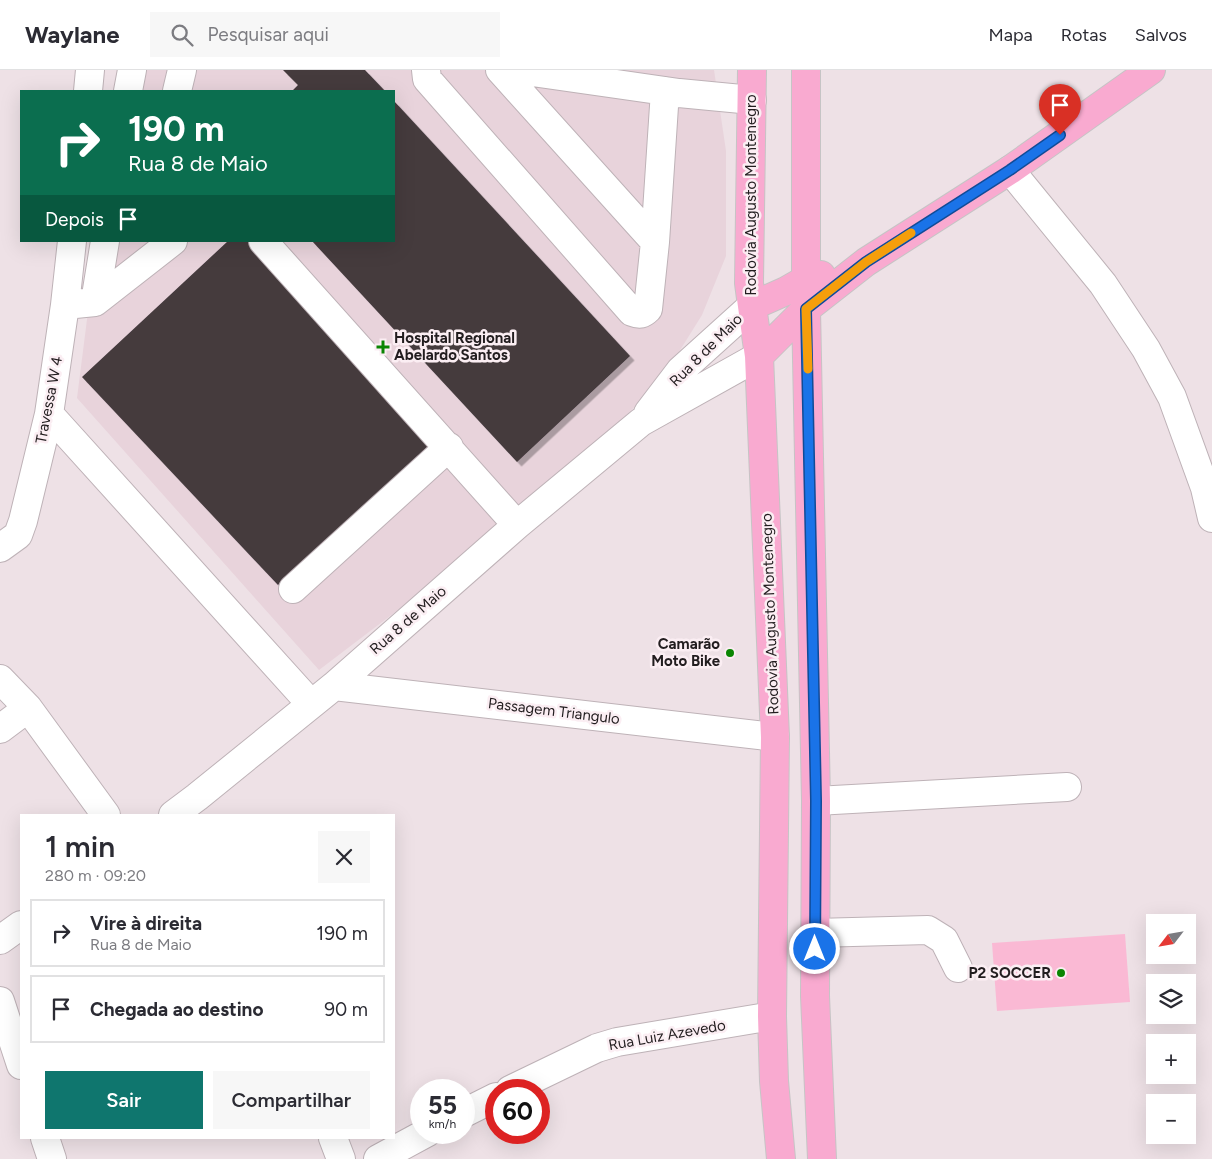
<!DOCTYPE html>
<html lang="pt">
<meta charset="utf-8">
<style>
:root{--surface:#fff;--page:#f7f7f7;--text:#2b2b33;--muted:#7c7c81;--line:#e1e1e2;--accent:#0f766e}
body{margin:0;font-family:Figtree,sans-serif;background:var(--page);color:var(--text);height:100vh;display:flex;flex-direction:column;font-size:19px;white-space:nowrap}
*{box-sizing:border-box;margin:0}
p{font-size:16px;color:var(--muted)}
.icon{flex:none;width:28px;height:28px;fill:none;stroke:currentColor;stroke-width:2;stroke-linecap:round;stroke-linejoin:round}
.map{position:relative;flex:1;overflow:hidden}
.side{position:absolute;left:20px;top:744px;width:375px;height:325px;display:flex;flex-direction:column;background:var(--surface);border-radius:0px;box-shadow:0 5px 20px #0002}
.side>*{flex:none}
.hud{position:absolute;left:20px;top:20px;width:375px;height:152px;border-radius:0px;box-shadow:0 5px 20px #0002;background:#0b6e4f;color:#fff;overflow:hidden}
.needle{width:32px;rotate:239deg}
.tools{position:absolute;left:1146px;top:844px;display:grid;gap:10px}
.tools a{display:grid;place-items:center;width:50px;height:50px;border-radius:0px;background:var(--surface);box-shadow:0 5px 20px #0002;font-size:25px}
.speed{position:absolute;left:410px;top:1009px;display:flex;gap:10px;font-size:25px;font-weight:700;text-align:center}
.speed>*{display:grid;place-content:center;width:65px;height:65px;border-radius:50%;background:var(--surface);box-shadow:0 5px 20px #0002;line-height:1}
.speed small{font-size:12px;font-weight:400}
.speed .limit{border:8px solid #d22;background:#fff;color:#111}
.pin{position:absolute;display:grid;place-items:center;width:42px;height:42px;color:#fff;margin:-51px -21px;border-radius:50% 50% 50% 0;rotate:-45deg;box-shadow:0 0 5px #0007}
.pin .icon{rotate:45deg}
.me{position:absolute;width:55px;margin:-28px;rotate:0deg;stroke-linejoin:round;filter:drop-shadow(0 0 4px #0008)}
.turn{display:flex;align-items:center;gap:18px;height:105px;padding:0 25px;font-size:22px}
.turn .icon{width:65px;height:65px;stroke-width:2.5}
.turn b{display:block;font-size:35px;line-height:42px}
.then{display:flex;align-items:center;height:48px;padding:0 25px;background:#0003;gap:10px;font-size:19px}
.round{display:grid;place-items:center;flex:none;width:52px;height:52px;border-radius:0px;background:var(--page)}
.head{display:flex;align-items:center;justify-content:space-between;height:85px;padding:0 25px}
h1{font-size:30px;font-weight:600;line-height:38px}
.cta{display:flex;gap:10px;margin-top:auto;padding:10px 25px}
.cta a{flex:1;height:58px;border-radius:0px;background:var(--accent);color:#fff;font-size:20px;font-weight:600;line-height:58px;text-align:center}
.cta a+a{background:var(--page);color:var(--text)}
ul{padding:0;list-style:none}
li{display:flex;align-items:center;gap:15px;height:68px;margin:0 10px 8px;padding:0 15px;border:2px solid var(--line);border-radius:0px}
li div{flex:1}
li b{display:block;font-size:19px}
li em{font-style:normal}
header{display:flex;align-items:center;gap:30px;box-sizing:border-box;height:70px;padding:0 25px;background:var(--surface);border-bottom:1px solid var(--line)}
header strong{font-size:24px}
nav{display:flex;gap:28px;margin-inline-start:auto;font-size:18px}
.search{width:350px;height:45px;background:var(--page);display:flex;align-items:center;gap:12px;box-sizing:border-box;padding:0 18px;border-radius:0px;color:var(--muted);font-size:19px}
.map>svg:first-child{display:block}
</style>
<header>
<strong>Waylane</strong>
<div class="search"><svg class="icon" aria-label="search" viewBox="0 0 24 24"><circle cx="10" cy="10" r="6"/><path d="M15 15l6 6"/></svg>Pesquisar aqui</div>
<nav><a>Mapa</a><a>Rotas</a><a>Salvos</a></nav>
</header>
<div class="map">
<svg width="1212" height="1089" viewBox="0 0 1212 1089">
<defs>
<filter id="shadow"><feDropShadow dx="4.5" dy="4.5" stdDeviation="0" flood-color="#0004"/></filter>
</defs>
<rect width="100%" height="100%" fill="#eee1e6"/>
<path fill="#e8d3db" d="M 120,0 L 714,0 L 726,81 L 726,186 L 702,245 L 662,309 L 595,377 L 432,514 L 319,600 L 77,328 L 97,171 L 394,171 L 394,21 L 117,21 Z"/>
<path fill="#fab9d4" d="M 1125,864 L 1130,932 L 997,941 L 992,873 Z"/>
<path fill="#443a3e" filter="url(#shadow)" d="M 283,0 L 365,0 L 385,21 L 292,21 L 298,15 Z
M 394,31 L 630,286 L 517,392 L 312,171 L 394,171 Z
M 228,171 L 255,171 L 435,370 L 278,515 L 82,307 Z"/>
<g fill="none" stroke-linecap="round" stroke-linejoin="round">
<defs>
<path id="minor" d="M 426,0 L 427,9 L 632,242 C 640,245 643,244 648,239 L 655,172 L 665,21
M 500,0 L 655,172
M 518,0 L 679,23 L 752,30
M 88,21 L 90,0
M 128,21 L 132,0
M 177,21 L 182,0
M 1010,100 L 1103,214 L 1146,279 L 1172,327 L 1205,418 L 1212,448
M 263,171 L 517,455
M 95,232 L 105,171
M 65,235 L 95,232 L 173,171
M 648,343 L 680,301 L 752,236
M 49,344 L 311,634
M 0,478 L 18,465 L 23,451 L 49,344 L 65,235 L 72,171
M 293,519 L 449,377
M 0,609 L 28,638 L 106,745
M 334,616 L 775,667
M 0,659 L 28,638
M 816,731 L 1067,717
M 173,745 L 197,727 L 334,616 L 517,455 L 641,352 L 759,286
M 815,863 L 928,860 L 944,870 L 958,898
M 0,870 L 21,855
M 0,931 L 21,995
M 510,1020 L 597,978 L 617,972 L 772,946
M 464,1043 L 496,1027
M 45,1068 L 52,1089
M 333,1068 L 341,1089
M 378,1089 L 428,1062"/>
<path id="major" d="M 752,0 L 749,213 L 752,236 L 759,286 L 775,667 L 772,946 L 774,1011 L 781,1089
M 806,0 L 806,239 L 816,731 L 815,926 L 822,1089
M 752,236 L 786,221 L 807,209 L 821,205
M 759,286 L 806,239 L 866,192 L 1010,100 L 1151,0"/>
</defs>
<use href="#minor" stroke="#beb2b7" stroke-width="30"/>
<use href="#major" stroke="#c6c4c5" stroke-width="30"/>
<use href="#minor" stroke="#fff" stroke-width="28"/>
<use href="#major" stroke="#f9aad0" stroke-width="28"/>
</g>
<g fill="none" stroke-linecap="round" stroke-linejoin="round">
<defs>
<path id="route" d="M 815,879 L 816,731 L 806,239 L 866,192 L 1010,100 L 1060,65"/>
</defs>
<use href="#route" stroke="#114b97" stroke-width="12"/>
<use href="#route" stroke="#1a73e8" stroke-width="9"/>
<path stroke="#f59e0b" stroke-width="9" d="M 808,299 L 806,239 L 866,192 L 911,163"/>
</g>
<g fill="#0a8502" stroke="#fbeef3" stroke-width="2">
<path d="M380.5 269.5h5v5h5v5h-5v5h-5v-5h-5v-5h5z"/>
<circle cx="730" cy="583" r="5"/>
<circle cx="1061" cy="903" r="5"/>
</g>
<g text-anchor="middle" dominant-baseline="central" stroke-width="5" stroke-linejoin="round" paint-order="stroke">
<g font-size="15" fill="#221d1f" stroke="#fbeef3">
<text transform="translate(751 125) rotate(-90)">Rodovia Augusto Montenegro</text>
<text transform="translate(706 280) rotate(-45)">Rua 8 de Maio</text>
<text transform="translate(49 330) rotate(-79)">Travessa W 4</text>
<text transform="translate(770 544) rotate(-92)">Rodovia Augusto Montenegro</text>
<text transform="translate(408 550) rotate(-41)">Rua 8 de Maio</text>
<text transform="translate(554 641) rotate(7)">Passagem Triangulo</text>
<text transform="translate(667 965) rotate(-10)">Rua Luiz Azevedo</text>
</g>
<g font-size="15" font-weight="bold" fill="#221d1f" stroke="#fbeef3" text-anchor="end">
<text x="394" y="268" text-anchor="start">Hospital Regional<tspan x="394" dy="17">Abelardo Santos</tspan></text>
<text x="720" y="574">Camarão<tspan x="720" dy="17">Moto Bike</tspan></text>
<text x="1051" y="903">P2 SOCCER</text>
</g>
</g>
</svg>
<div class="tools">
<a><svg class="needle" viewBox="-14 -14 28 28"><path d="M0-13l5 13h-10z" fill="#e53935"/><path d="M0 13l5-13h-10z" fill="#7c7c81"/></svg></a>
<a><svg class="icon" aria-label="layers" viewBox="0 0 24 24"><path d="M12 4l9 5-9 5-9-5zM3 14l9 5 9-5"/></svg></a>
<a>+</a>
<a>−</a>
</div>
<div class="speed"><div>55<small>km/h</small></div><div class="limit">60</div></div>
<div class="pin" style="left:1060px;top:65px;background:#d93025"><svg class="icon" aria-label="arrive" viewBox="0 0 24 24"><path d="M6 21V4h12l-3 4 3 4H6"/></svg></div>
<svg class="me" style="left:815px;top:879px" viewBox="-20 -20 40 40"><circle r="17" fill="#1a73e8" stroke="#fff" stroke-width="3"/><path d="M0-11L8 9 0 5-8 9z" fill="#fff"/></svg>
<div class="hud">
<div class="turn"><svg class="icon" aria-label="right" viewBox="0 0 24 24"><path d="M7 20v-9h11M14 6l5 5-5 5"/></svg><div><b>190 m</b>Rua 8 de Maio</div></div>
<div class="then">Depois<svg class="icon" aria-label="arrive" viewBox="0 0 24 24"><path d="M6 21V4h12l-3 4 3 4H6"/></svg></div>
</div>
<section class="side">
<div class="head"><div><h1>1 min</h1><p>280 m · 09:20</p></div><a class="round"><svg class="icon" aria-label="close" viewBox="0 0 24 24"><path d="M6 6l12 12M18 6L6 18"/></svg></a></div>
<ul>
<li><svg class="icon" aria-label="right" viewBox="0 0 24 24"><path d="M7 20v-9h11M14 6l5 5-5 5"/></svg><div><b>Vire à direita</b><p>Rua 8 de Maio</p></div><em>190 m</em></li>
<li><svg class="icon" aria-label="arrive" viewBox="0 0 24 24"><path d="M6 21V4h12l-3 4 3 4H6"/></svg><div><b>Chegada ao destino</b></div><em>90 m</em></li>
</ul>
<div class="cta"><a>Sair</a><a>Compartilhar</a></div>
</section>
</div>
